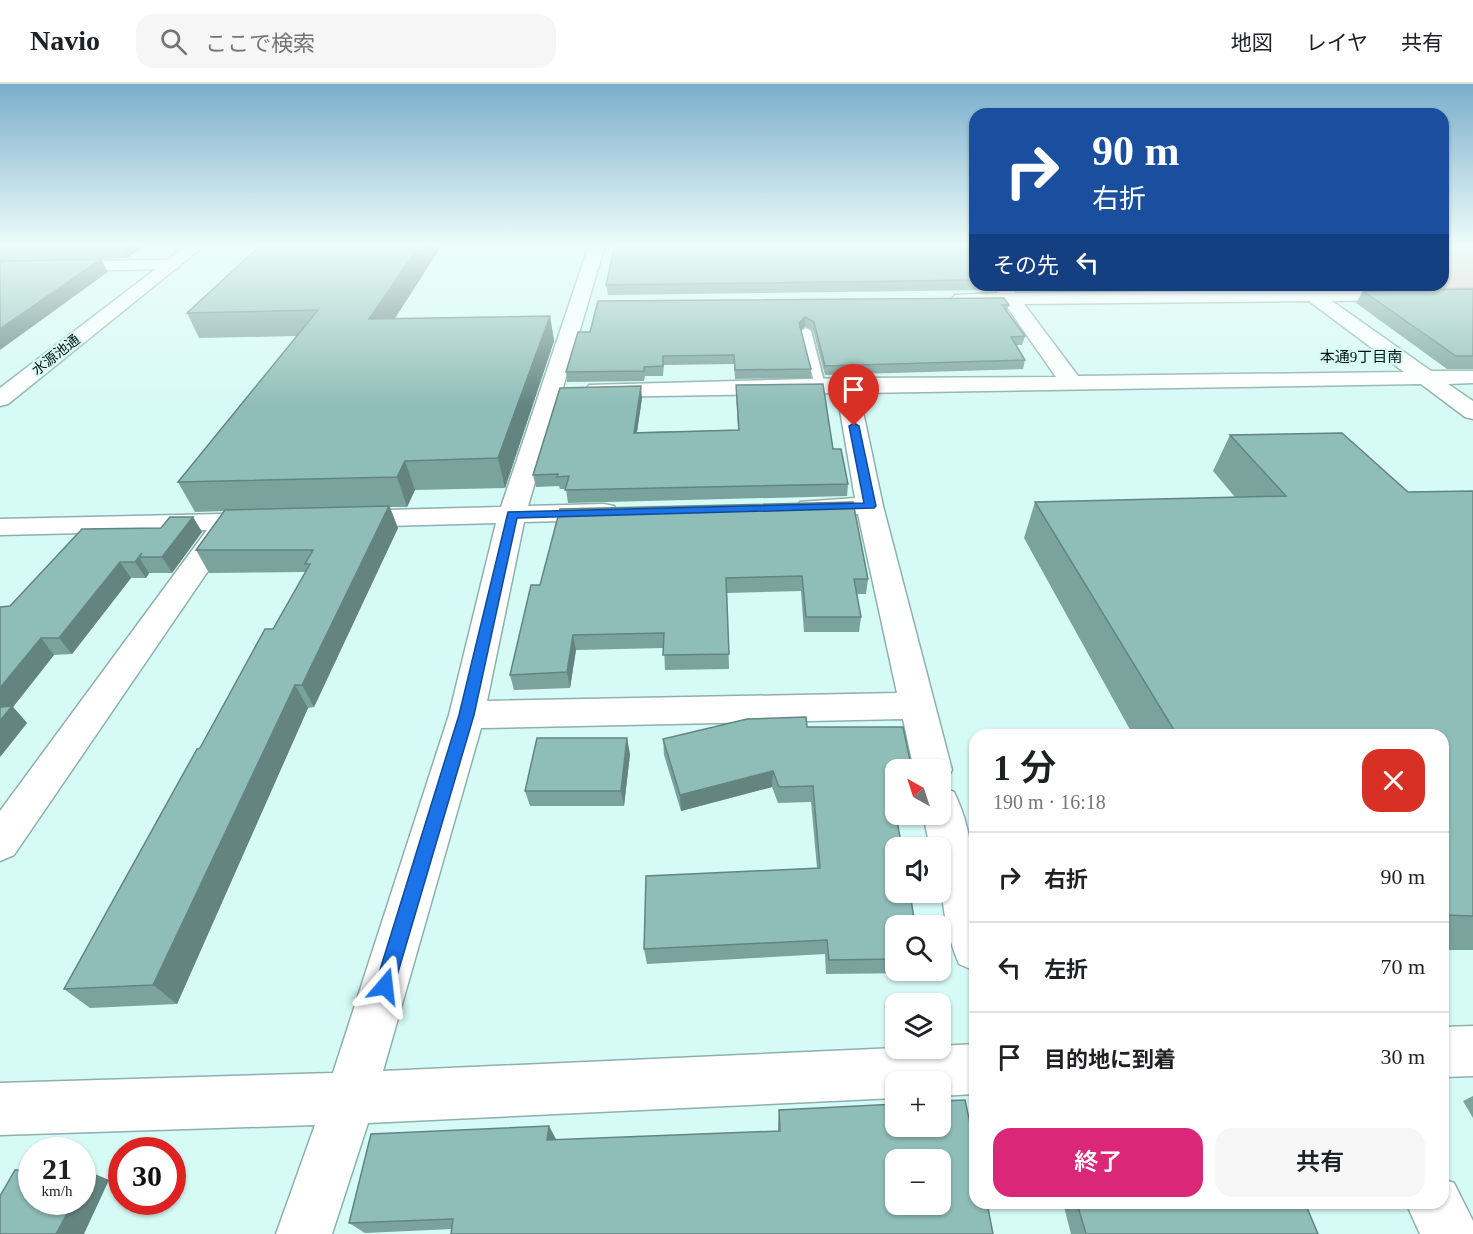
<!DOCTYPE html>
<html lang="ja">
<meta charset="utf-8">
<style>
:root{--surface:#fff;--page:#f6f6f6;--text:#202124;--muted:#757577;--line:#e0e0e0;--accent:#db2777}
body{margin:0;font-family:"Times New Roman","Noto Sans JP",serif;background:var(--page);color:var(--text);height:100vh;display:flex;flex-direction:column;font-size:22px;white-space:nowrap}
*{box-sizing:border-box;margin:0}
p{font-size:20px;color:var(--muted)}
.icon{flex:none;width:33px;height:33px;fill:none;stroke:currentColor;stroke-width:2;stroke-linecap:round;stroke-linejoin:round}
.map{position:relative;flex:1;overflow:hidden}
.sheet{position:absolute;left:969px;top:645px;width:480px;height:480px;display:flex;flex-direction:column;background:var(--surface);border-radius:18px;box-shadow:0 2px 4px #0004}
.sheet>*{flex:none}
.hud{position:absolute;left:969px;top:24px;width:480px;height:183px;border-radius:18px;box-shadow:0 2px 4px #0004;background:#1a4fa0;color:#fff;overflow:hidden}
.needle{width:39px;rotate:321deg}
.buttons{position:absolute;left:885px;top:675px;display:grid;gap:12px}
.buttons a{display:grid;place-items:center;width:66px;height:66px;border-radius:12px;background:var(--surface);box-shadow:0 2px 4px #0004;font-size:30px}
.speed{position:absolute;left:18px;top:1053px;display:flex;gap:12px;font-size:30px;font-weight:700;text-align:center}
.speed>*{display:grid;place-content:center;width:78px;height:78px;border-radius:50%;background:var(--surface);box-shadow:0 2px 4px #0004;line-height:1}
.speed small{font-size:15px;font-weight:400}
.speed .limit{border:9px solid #d22;background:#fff;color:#111}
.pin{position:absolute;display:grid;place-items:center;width:51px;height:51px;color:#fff;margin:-62px -26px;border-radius:50% 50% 50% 0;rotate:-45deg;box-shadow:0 0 6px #0007}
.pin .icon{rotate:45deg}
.me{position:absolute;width:66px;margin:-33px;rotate:17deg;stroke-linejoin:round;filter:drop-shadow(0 0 4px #0008)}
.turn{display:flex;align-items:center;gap:21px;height:126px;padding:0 24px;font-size:27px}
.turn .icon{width:78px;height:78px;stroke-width:2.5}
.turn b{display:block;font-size:42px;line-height:51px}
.then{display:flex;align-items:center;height:57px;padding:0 24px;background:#0003;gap:12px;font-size:22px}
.round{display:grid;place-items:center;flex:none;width:63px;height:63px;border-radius:18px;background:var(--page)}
.head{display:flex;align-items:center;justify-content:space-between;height:102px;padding:0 24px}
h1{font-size:36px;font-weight:600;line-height:45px}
.cta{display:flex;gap:12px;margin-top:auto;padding:12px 24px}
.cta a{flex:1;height:69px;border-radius:18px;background:var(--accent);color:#fff;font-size:24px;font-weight:600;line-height:69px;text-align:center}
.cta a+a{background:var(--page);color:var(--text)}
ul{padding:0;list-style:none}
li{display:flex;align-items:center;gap:18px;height:90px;padding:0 24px;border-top:2px solid var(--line)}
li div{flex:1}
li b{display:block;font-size:22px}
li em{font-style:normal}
header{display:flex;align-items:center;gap:36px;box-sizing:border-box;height:84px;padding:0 30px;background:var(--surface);border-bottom:2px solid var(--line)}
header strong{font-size:28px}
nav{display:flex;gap:33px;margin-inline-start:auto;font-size:21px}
.search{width:420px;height:54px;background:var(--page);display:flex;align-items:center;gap:15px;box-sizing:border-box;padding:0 21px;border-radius:18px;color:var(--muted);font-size:22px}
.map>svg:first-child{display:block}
</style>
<header>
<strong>Navio</strong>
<div class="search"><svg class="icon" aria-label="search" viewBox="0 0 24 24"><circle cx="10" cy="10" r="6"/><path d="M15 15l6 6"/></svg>ここで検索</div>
<nav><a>地図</a><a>レイヤ</a><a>共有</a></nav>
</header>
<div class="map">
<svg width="1473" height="1150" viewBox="0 0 1473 1150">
<rect width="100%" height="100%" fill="#d6faf5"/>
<path fill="#e8c2c5" d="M 1443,161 L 1473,161 L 1473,204 L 1330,206 L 1314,201 L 1443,201 Z"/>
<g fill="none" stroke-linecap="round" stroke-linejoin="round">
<defs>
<path id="service" d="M 806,244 L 811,247 L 825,302 L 824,304 L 816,304 L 815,302 L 801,247 Z"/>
<path id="minor" d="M 589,161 L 605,161 L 528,422 L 604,420 L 614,422 L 617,428 L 614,434 L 604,436 L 524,438 L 487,617 L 897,609 L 858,430 L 809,432 L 800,430 L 796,424 L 800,418 L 855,414 L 837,309 L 597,313 L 589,311 L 586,306 L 589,301 L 846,294 L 1056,293 L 1005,220 L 961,220 L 955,219 L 952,215 L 955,211 L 998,209 L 992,201 L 1010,201 L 1016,209 L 1299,206 L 1307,202 L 1317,206 L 1473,205 L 1473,215 L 1332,217 L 1431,287 L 1473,287 L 1473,299 L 1448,300 L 1473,317 L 1473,335 L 1465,333 L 1421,300 L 859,309 L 883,422 L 952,686 L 946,697 L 940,699 L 940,686 L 914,686 L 903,635 L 481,644 L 383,987 L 896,964 L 940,964 L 940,962 L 975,960 L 975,1010 L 940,1012 L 940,998 L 896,998 L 896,1014 L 368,1039 L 332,1150 L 276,1150 L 315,1041 L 0,1051 L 0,999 L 333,989 L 449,631 L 496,439 L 350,443 L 340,441 L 336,435 L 340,429 L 350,427 L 501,423 ZM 1309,217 L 1404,288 L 1078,292 L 1024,220 Z
M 171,176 L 177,177 L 179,181 L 177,185 L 0,188 L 0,178 Z
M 262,429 L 272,431 L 276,437 L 272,443 L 236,446 L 14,771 L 0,777 L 0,727 L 207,446 L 0,451 L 0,435 Z
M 940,703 L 954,708 C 981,763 975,827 975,887 L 959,880 C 943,842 940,804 940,764 L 930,764 L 923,730 L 940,730 Z
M 1473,942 L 1473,992 L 1443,993 L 1443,943 Z
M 1443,1095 L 1454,1099 L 1473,1137 L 1473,1150 L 1420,1150 L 1406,1119 L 1443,1119 Z"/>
<path id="tertiary" d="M 187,161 L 205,161 L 8,320 L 0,322 L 0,304 Z"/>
</defs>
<use href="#service" stroke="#8eb0ac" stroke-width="4"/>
<use href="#minor" stroke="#8eb0ac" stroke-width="3"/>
<use href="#tertiary" stroke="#8eb0ac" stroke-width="3"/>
<use href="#service" fill="#fff" fill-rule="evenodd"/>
<use href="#minor" fill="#fff" fill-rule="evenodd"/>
<use href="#tertiary" fill="#fff" fill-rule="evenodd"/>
</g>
<path fill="#7ba39d" d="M 0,161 L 146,161 L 127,174 L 0,176 Z
M 261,161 L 439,161 L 440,164 L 394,235 L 550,232 L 554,257 L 505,404 L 415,406 L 407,423 L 390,423 L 398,444 L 314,623 L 308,624 L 177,920 L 90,924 L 64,905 L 200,664 L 273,545 L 306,488 L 209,489 L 196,466 L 224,427 L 195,428 L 178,398 L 297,252 L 199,254 L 187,229 Z
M 975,163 L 975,201 L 993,201 L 992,206 L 608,211 L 606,201 Z
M 1012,201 L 1078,201 L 1078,202 L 1075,202 L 1074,206 L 1016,206 Z
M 1473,205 L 1473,285 L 1447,285 L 1356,219 L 1363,207 Z
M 598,217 L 1009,221 L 1007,228 L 1025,252 L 1022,261 L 1017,261 L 1025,276 L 1023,285 L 825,291 L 813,246 L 805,242 L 801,245 L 811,285 L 811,294 L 735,295 L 734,280 L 664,281 L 663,292 L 645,292 L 644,297 L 567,298 L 566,288 L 590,248 Z
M 736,301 L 833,365 L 848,400 L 847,412 L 568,419 L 566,405 L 560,405 L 559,402 L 536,403 L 533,391 L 642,314 L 637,348 L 738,346 Z
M 1230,351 L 1408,408 L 1473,407 L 1473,866 L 1443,866 L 1443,651 L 1133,651 L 1024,454 L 1035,418 L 1235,413 L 1213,387 Z
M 560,425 L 868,495 L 866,510 L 857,510 L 861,533 L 859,548 L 804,548 L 801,507 L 727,509 L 729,585 L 665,586 L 664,564 L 576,566 L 570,604 L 514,606 L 510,591 L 540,501 Z
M 193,433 L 202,448 L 172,489 L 149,489 L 146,494 L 131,494 L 72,570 L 54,571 L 13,623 L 27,639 L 0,673 L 10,522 L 161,444 Z
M 807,643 L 896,686 L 896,730 L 913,730 L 896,731 L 896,886 L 917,886 L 916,889 L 826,890 L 825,870 L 647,880 L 644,865 L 817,784 L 811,718 L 778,719 L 772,703 L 681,727 L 664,671 L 663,655 Z
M 630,670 L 624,722 L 530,722 L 525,707 Z
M 1473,1012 L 1473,1034 L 1463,1017 Z
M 896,1020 L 452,1145 L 365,1149 L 349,1139 L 556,1055 L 556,1056 L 778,1048 L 778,1040 L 779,1026 Z
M 1063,1119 L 1305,1119 L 1318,1150 L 1071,1150 Z"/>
<path fill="#648480" d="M 121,161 L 146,161 L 127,174 Z
M 420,161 L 439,161 L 440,164 L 378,261 L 369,235 Z
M 101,175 L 108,188 L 0,266 L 0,245 Z
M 550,232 L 554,257 L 505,404 L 498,374 Z
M 805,233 L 805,242 L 799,248 L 799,239 Z
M 641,302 L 642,314 L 635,361 L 634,349 Z
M 405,377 L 415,406 L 407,423 L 397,393 Z
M 389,422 L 398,444 L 314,623 L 302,601 Z
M 193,433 L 202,448 L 172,489 L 162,473 Z
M 142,469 L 139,473 L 149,489 L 146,494 L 135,478 Z
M 120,478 L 131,494 L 72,570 L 59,554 Z
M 573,551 L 576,566 L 570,604 L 567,588 Z
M 41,554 L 54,571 L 13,623 L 27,639 L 0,673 L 0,604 Z
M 295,601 L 308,624 L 177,920 L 153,901 Z
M 627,654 L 630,670 L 624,722 L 621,707 Z
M 773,687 L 772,703 L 681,727 L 680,711 Z
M 549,1042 L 556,1055 L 555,1069 L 547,1056 Z
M 88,1087 L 109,1096 L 84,1150 L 56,1150 L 73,1118 L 82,1118 L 82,1097 Z"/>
<path fill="#8fbdb7" stroke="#648480" stroke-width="1.5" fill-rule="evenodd" d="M 0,161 L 121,161 L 0,163 Z
M 261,161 L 420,161 L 369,235 L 550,232 L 498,374 L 405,377 L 397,393 L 178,398 L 318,226 L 187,229 Z
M 615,161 L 969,161 L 975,163 L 975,196 L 606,201 Z
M 101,175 L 0,245 L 0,177 Z
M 1473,205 L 1473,272 L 1456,272 L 1363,207 Z
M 1004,214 L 1009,221 L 1002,221 L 1025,252 L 1011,253 L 1025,276 L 825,282 L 814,238 L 805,233 L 799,239 L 811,285 L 735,286 L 734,271 L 663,272 L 663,282 L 644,283 L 644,287 L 566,288 L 578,248 L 590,248 L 598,217 Z
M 823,300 L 833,365 L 841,365 L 848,400 L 565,406 L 569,392 L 557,393 L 558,390 L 533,391 L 560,304 L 641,302 L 634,349 L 739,346 L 736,301 Z
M 1342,349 L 1408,408 L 1473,407 L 1473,832 L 1443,831 L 1443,651 L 1177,651 L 1035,418 L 1286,412 L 1230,351 Z
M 853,418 L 868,495 L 854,495 L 861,533 L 806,533 L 802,492 L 726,494 L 729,570 L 663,571 L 664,549 L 573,551 L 567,588 L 510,591 L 531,501 L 540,501 L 560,425 Z
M 389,422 L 302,601 L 295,601 L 153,901 L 64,905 L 197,665 L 200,664 L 265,545 L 273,545 L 310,480 L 305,480 L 313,466 L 196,466 L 225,426 Z
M 170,433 L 193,433 L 162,473 L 139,473 L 142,469 L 135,478 L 120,478 L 59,554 L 41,554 L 0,604 L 0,523 L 10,522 L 82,445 L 161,444 Z
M 12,622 L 0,637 L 0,623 Z
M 806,633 L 807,643 L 903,643 L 912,686 L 896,686 L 896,715 L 893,715 L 902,764 L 896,764 L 896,808 L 910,808 L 915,842 L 896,842 L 896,875 L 829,876 L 827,856 L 644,865 L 646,792 L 820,784 L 813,702 L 779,703 L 773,687 L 680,711 L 663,655 L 747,635 Z
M 537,654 L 627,654 L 621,707 L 525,707 Z
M 965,1016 L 975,1062 L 975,1119 L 987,1119 L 993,1150 L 451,1150 L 453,1135 L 349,1139 L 371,1050 L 549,1042 L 547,1056 L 780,1047 L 779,1026 L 896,1020 L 896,1042 L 940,1042 L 940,1017 ZM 896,1076 L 940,1076 L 940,1120 L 896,1120 Z
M 15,1086 L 32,1086 L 32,1118 L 73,1118 L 56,1150 L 0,1150 L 0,1112 Z
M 82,1087 L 88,1087 L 82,1097 Z
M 1077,1119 L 1305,1119 L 1318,1150 L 1086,1150 Z"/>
<linearGradient id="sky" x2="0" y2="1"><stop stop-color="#7baecb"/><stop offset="0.5" stop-color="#edfdfa"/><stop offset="1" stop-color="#edfdfa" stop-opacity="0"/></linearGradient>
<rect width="1473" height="322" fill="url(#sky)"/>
<path fill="#1a73e8" stroke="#114b97" stroke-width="1.5" d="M 854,339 L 859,342 L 876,422 L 874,424 L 517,434 L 474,631 L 394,902 L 391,908 L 385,911 L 378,908 L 375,902 L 459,631 L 508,428 L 864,419 L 849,342 Z"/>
<g text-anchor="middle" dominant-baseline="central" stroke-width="4.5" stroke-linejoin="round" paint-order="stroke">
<g font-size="14" fill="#051210" stroke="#d6faf5">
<text transform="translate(56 271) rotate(-38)">水源池通</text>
</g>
<g font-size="15" fill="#051210" stroke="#d6faf5">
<text x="1361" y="273">本通9丁目南</text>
</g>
</g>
</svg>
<div class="buttons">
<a><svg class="needle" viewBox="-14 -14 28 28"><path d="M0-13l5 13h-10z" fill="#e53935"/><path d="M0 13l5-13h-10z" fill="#757577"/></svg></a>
<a><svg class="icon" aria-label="sound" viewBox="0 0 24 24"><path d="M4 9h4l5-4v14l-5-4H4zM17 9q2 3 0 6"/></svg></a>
<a><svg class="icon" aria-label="search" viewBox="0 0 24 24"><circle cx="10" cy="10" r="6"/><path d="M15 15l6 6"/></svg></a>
<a><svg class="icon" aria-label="layers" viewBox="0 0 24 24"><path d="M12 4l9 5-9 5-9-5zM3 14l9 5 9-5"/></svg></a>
<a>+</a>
<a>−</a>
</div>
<div class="speed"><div>21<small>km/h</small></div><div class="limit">30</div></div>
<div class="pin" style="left:854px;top:342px;background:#d93025"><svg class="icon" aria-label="arrive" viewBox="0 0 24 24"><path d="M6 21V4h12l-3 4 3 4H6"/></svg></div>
<svg class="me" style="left:385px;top:902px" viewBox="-20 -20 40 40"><path d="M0-17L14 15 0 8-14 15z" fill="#1a73e8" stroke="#fff" stroke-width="4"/></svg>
<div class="hud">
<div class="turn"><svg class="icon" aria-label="right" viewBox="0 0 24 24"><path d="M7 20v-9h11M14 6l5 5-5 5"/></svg><div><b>90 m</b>右折</div></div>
<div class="then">その先<svg class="icon" aria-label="left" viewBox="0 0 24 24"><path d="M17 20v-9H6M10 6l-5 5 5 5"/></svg></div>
</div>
<section class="sheet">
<div class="head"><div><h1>1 分</h1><p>190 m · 16:18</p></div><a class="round" style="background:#d93025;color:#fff"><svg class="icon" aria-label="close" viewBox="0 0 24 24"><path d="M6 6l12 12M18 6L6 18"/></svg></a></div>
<ul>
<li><svg class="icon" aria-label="right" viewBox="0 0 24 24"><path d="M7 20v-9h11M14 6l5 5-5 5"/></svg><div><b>右折</b></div><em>90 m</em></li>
<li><svg class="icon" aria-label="left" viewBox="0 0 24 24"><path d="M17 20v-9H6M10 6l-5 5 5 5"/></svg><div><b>左折</b></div><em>70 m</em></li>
<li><svg class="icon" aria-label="arrive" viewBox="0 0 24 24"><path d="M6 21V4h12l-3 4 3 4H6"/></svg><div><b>目的地に到着</b></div><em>30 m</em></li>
</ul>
<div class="cta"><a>終了</a><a>共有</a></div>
</section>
</div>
